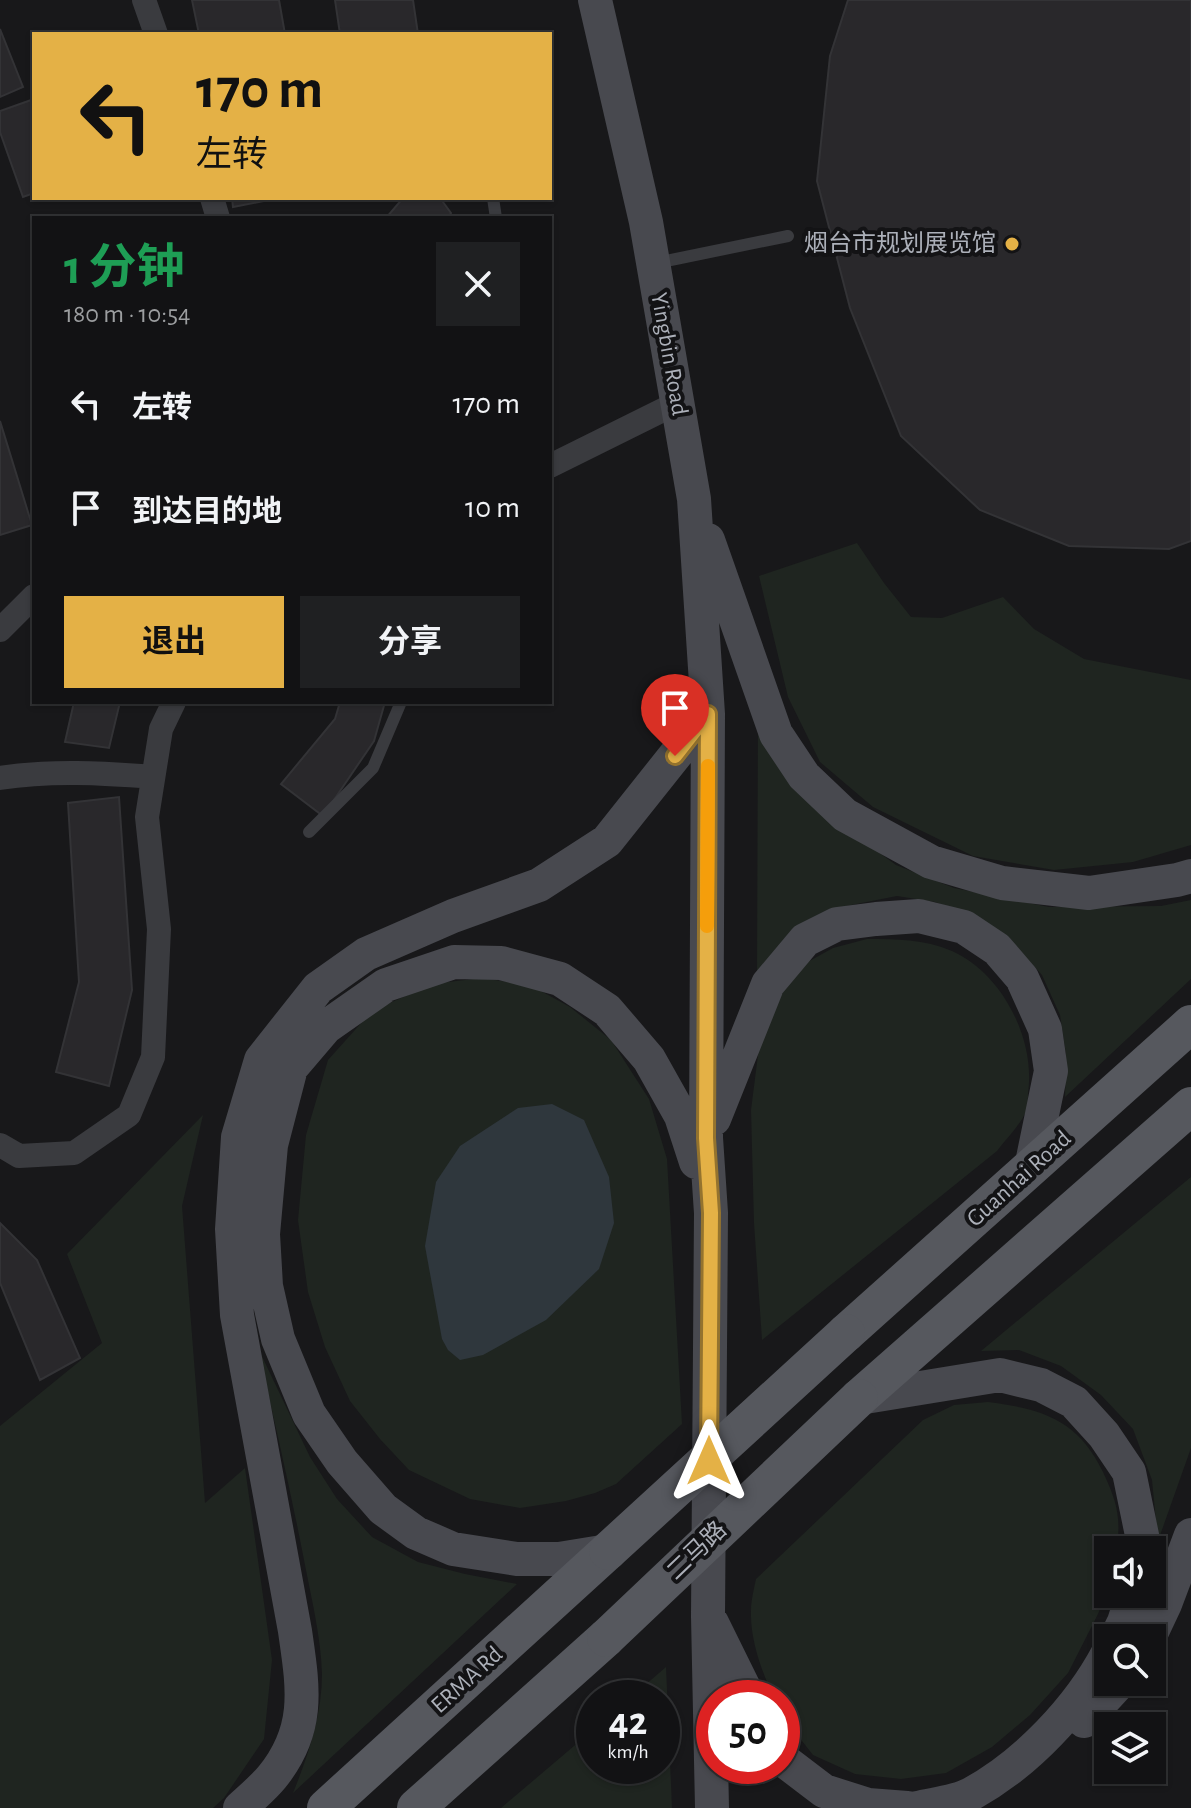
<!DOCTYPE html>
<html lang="zh">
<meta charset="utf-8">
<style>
:root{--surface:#121214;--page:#1f2022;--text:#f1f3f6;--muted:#9c9ea0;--line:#313234;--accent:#e4b146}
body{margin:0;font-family:"Alegreya Sans","Noto Sans SC",sans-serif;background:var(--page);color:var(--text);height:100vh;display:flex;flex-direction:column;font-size:30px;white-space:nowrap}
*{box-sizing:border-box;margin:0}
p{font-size:26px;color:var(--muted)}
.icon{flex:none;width:44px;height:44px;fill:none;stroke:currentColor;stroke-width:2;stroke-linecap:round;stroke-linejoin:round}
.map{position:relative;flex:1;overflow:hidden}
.sheet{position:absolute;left:32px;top:216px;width:520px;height:488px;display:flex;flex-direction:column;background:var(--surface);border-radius:0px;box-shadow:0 2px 6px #0004,0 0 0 2px var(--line)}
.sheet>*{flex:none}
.hud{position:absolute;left:32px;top:32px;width:520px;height:168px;border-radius:0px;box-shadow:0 2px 6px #0004,0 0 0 2px var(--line);background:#e4b146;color:#111;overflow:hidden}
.buttons{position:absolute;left:1094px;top:1536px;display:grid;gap:16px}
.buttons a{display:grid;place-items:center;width:72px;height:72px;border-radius:0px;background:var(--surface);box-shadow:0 2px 6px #0004,0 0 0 2px var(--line);font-size:40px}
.speed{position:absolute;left:576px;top:1680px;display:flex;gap:16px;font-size:40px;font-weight:700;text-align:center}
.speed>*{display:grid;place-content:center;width:104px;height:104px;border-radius:50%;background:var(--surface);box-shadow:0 2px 6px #0004,0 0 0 2px var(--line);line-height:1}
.speed small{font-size:20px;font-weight:400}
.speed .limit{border:12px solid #d22;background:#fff;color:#111}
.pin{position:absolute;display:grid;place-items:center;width:68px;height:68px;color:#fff;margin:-82px -34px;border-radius:50% 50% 50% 0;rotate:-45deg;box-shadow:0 0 8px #0007}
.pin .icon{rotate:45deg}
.me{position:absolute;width:88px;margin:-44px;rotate:0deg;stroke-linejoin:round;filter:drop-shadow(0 0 6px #0008)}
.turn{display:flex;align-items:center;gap:28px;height:168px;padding:0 32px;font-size:36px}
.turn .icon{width:104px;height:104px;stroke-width:2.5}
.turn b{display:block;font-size:56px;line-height:68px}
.round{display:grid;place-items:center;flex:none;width:84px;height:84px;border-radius:0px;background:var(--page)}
.overview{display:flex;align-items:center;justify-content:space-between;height:136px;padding:0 32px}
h1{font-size:48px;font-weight:700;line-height:60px;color:#1e9e55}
.cta{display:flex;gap:16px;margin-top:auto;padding:16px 32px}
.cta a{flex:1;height:92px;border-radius:0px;background:var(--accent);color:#111;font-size:32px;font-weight:700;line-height:92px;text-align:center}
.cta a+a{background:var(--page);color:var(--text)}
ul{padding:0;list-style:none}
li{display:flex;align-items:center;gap:24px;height:104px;padding:0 32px}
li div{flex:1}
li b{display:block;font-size:30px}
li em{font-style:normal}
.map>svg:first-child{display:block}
</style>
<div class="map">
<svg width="1191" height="1808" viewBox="0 0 1191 1808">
<rect width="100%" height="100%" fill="#18181a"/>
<path fill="#1f2520" d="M 857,543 L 884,583 L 911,617 L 942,618 L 1003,597 L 1034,629 L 1084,659 L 1191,680 L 1191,845 L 1133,862 L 1054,870 L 973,856 L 873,807 L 820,762 L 788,697 L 759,576 Z
M 758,713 L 829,816 L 896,865 L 954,888 L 1049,907 L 1161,906 L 1191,900 L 1191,979 L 1065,1097 L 1066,1054 L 1060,1015 L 1042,975 L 1012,942 L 975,916 L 935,902 L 897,896 L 831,909 L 757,973 Z
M 867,939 C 896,939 924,939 952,951 C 1002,973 1036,1040 1028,1093 C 1028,1099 1028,1106 1026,1111 C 1022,1123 1005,1140 997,1151 L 762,1340 L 754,1223 L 751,1110 L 759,1047 L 776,995 L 804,964 L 833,948 Z
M 481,978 L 530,985 L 570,1007 L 611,1040 L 649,1099 L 667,1159 L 682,1424 L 616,1484 L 595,1493 L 566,1501 L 520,1508 L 470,1499 L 409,1470 L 380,1439 L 350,1401 L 325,1347 L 308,1292 L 298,1220 L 306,1135 L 328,1060 L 372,1011 L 432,984 Z
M 203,1115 L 182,1206 L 205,1503 L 245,1468 L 272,1660 L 264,1739 L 224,1798 L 213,1808 L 0,1808 L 0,1426 L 102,1343 L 67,1254 Z
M 1191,1177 L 1191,1448 L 1158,1541 L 1152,1480 L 1133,1429 L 1101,1395 L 1061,1366 L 1019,1350 L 981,1351 Z
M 258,1348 L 310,1457 L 337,1499 L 372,1537 L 418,1562 L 465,1574 L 517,1584 L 293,1793 C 308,1756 322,1715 322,1674 C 321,1638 312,1601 305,1565 C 291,1492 274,1420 258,1348 Z
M 988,1402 C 1043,1409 1078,1420 1103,1472 C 1110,1487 1117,1503 1118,1519 C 1119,1529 1118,1540 1117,1550 L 1108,1550 L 1108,1591 L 1097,1616 L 1068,1673 L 1030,1715 L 992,1747 L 946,1773 L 901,1779 L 855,1774 L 813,1755 L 784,1718 L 782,1698 L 774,1698 C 762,1672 750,1640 751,1611 C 751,1600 754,1589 756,1579 L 923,1420 L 954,1405 Z
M 666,1667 L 672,1808 L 501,1808 L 594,1729 L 594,1766 L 662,1766 L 662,1698 L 630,1698 Z"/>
<path fill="#2f373d" d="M 552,1104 L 584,1120 L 609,1177 L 614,1223 L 599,1269 L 546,1320 L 483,1355 L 460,1360 L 448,1350 L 442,1339 L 425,1246 L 436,1182 L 460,1146 L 518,1108 Z"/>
<path fill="#29282b" stroke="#333336" stroke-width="2" d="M 192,0 L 279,0 L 285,34 L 199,34 Z
M 335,0 L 413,0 L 418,34 L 340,34 Z
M 848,0 L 1191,0 L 1191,541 L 1169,549 L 1069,546 L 980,510 L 901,436 L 850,308 L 817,181 L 830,56 Z
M 0,29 L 23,87 L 0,97 Z
M 34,99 L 34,193 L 23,197 L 0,132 L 0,111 Z
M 232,198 L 279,198 L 233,207 Z
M 403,198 L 440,198 L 451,213 L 448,218 L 386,218 Z
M 0,421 L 32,525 L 0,535 Z
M 74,702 L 120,702 L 109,748 L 65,742 Z
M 340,702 L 385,702 L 374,741 L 323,816 L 281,784 L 335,719 Z
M 119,797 L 132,990 L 109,1086 L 56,1072 L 79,982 L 68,803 Z
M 0,1223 L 37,1260 L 80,1358 L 40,1380 L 0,1283 Z"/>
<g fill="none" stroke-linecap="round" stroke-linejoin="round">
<path stroke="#3a3b3f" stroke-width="12" d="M 493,198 L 496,218
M 656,263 L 788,236
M 309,832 L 373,768 L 401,702"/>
<path stroke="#3a3b3f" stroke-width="24" d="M 144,0 L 156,34
M 212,198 L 218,218
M 550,466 L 677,403
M 0,630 L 34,596
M 0,778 C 51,770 102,773 153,777
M 0,1145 L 19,1156 L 74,1153 L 129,1115 L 153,1057 L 159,929 L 147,817 L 161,729 L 174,702"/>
<path stroke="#48494f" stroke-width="34" d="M 595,0 L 646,222 L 694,499 L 708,714 L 706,1138 L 711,1213 L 708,1616 L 712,1808
M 708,540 L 776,734 L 804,776 L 845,815 L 931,862 L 1002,883 L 1089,893 L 1177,880 L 1191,876
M 714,1119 L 768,984 L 805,940 L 837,924 L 876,919 L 919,916 L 964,927 L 997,949 L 1022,978 L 1045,1029 L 1051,1071 L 1031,1168
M 859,1398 L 1000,1375 L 1041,1385 L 1074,1402 L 1104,1435 L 1129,1472 L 1144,1545 L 1143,1550
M 608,1551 L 559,1559 L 517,1559 L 453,1549 L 416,1533 L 383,1509 L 342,1462 L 309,1414 L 278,1339 L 266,1286 L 263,1234 L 271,1145 L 291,1068 L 326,1027 L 386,985 L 454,962 L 501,963 L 560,979 L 607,1010 L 649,1059 L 681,1116 L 696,1162
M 712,1623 L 749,1698
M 1116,1638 L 1124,1622 L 1133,1594
M 1149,1638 L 1165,1604 L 1191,1535
M 1084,1721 L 1120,1682
M 782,1759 L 824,1791 L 868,1805 L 907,1808
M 240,1808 C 251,1798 263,1788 272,1777 C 311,1729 303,1687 295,1631 L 237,1315 L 232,1229 L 238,1137 L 261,1060 L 318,988 L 366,954 L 453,916 L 539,885 L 607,841 L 708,714
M 917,1808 C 934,1804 956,1802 971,1794 C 1026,1764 1079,1708 1108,1653"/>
<path stroke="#56585e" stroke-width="38" d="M 846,1333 L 1191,1024
M 859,1398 L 1191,1106
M 326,1808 L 608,1551
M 416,1808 L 606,1638"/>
<path stroke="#56585e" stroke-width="38" d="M 608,1551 L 846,1333
M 606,1638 L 859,1398"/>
</g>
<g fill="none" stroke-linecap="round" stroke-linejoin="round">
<defs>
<path id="route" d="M 675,756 L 708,714 L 706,1138 L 711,1213 L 709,1461"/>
</defs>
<use href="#route" stroke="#94732e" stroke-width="20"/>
<use href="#route" stroke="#e4b146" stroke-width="14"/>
<path stroke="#f59e0b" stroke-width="14" d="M 707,926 L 708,766"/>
</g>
<circle fill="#e4b146" stroke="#131315" stroke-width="3" cx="1012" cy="244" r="8"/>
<g text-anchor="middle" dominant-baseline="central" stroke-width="8" stroke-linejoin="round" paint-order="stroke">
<g font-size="24" fill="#acb0b9" stroke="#131315" text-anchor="end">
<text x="996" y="244">烟台市规划展览馆</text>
</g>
<g font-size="24" fill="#acb0b9" stroke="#131315">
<text transform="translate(669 354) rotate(80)">Yingbin Road</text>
<text transform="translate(1019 1179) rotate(-42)">Guanhai Road</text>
<text transform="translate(697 1551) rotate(-44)">二马路</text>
<text transform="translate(467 1680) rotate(-42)">ERMA Rd</text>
</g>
</g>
</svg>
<div class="buttons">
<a><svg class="icon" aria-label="sound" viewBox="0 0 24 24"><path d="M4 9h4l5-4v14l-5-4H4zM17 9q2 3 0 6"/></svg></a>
<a><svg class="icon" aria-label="search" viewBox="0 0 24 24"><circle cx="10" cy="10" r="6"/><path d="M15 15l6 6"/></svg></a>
<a><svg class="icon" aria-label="layers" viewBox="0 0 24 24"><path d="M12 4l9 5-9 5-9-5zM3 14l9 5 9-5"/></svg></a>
</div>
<div class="speed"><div>42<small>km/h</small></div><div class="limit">50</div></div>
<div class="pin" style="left:675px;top:756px;background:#d93025"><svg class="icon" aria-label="arrive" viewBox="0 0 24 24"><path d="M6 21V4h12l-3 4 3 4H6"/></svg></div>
<svg class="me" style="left:709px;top:1461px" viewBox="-20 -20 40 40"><path d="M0-17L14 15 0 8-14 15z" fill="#e4b146" stroke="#fff" stroke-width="4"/></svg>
<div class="hud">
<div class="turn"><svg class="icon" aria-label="left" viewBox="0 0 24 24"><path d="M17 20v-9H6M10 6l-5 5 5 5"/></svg><div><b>170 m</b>左转</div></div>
</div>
<section class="sheet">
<div class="overview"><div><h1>1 分钟</h1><p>180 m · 10:54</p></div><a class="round"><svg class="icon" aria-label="close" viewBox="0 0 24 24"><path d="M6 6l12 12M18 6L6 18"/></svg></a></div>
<ul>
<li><svg class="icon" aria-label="left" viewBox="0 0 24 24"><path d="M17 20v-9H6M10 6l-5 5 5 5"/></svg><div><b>左转</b></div><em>170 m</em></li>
<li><svg class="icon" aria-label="arrive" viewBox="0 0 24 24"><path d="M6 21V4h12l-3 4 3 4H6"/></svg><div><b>到达目的地</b></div><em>10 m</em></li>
</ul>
<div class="cta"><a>退出</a><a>分享</a></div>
</section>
</div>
